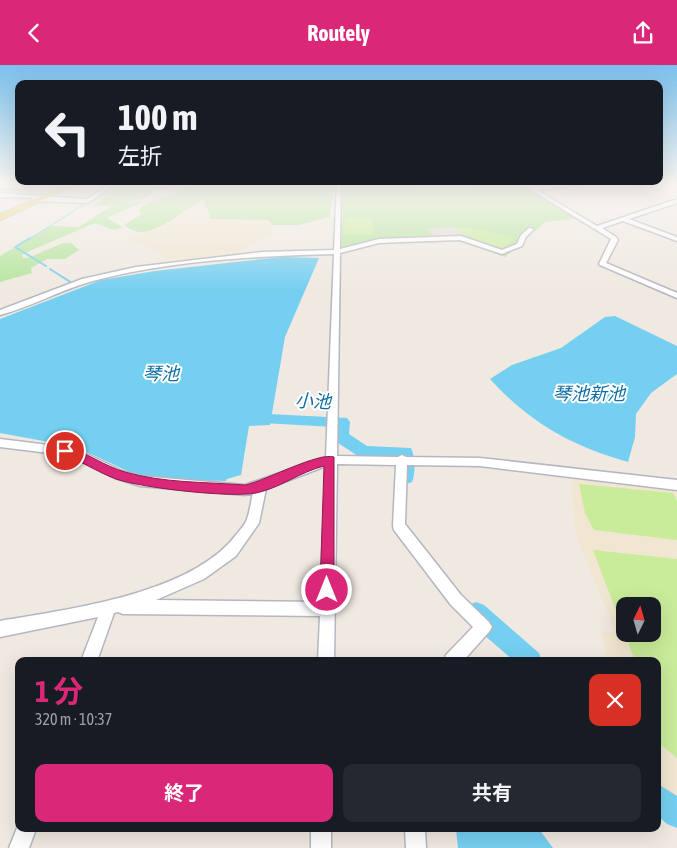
<!DOCTYPE html>
<html lang="ja">
<meta charset="utf-8">
<style>
:root{--surface:#171b24;--page:#242831;--text:#f1f3f6;--muted:#9ea1a6;--accent:#db2777}
body{margin:0;font-family:"Asap Condensed","Noto Sans JP",sans-serif;background:var(--page);color:var(--text);height:100vh;display:flex;flex-direction:column;font-size:19px;white-space:nowrap}
*{box-sizing:border-box;margin:0}
p{font-size:16px;color:var(--muted)}
.icon{flex:none;width:28px;height:28px;fill:none;stroke:currentColor;stroke-width:2;stroke-linecap:round;stroke-linejoin:round}
.map{position:relative;flex:1;overflow:hidden}
.sheet{position:absolute;left:15px;top:592px;width:646px;height:175px;display:flex;flex-direction:column;background:var(--surface);border-radius:10px;box-shadow:0 5px 20px #0002}
.sheet>*{flex:none}
.hud{position:absolute;left:15px;top:15px;width:648px;height:105px;border-radius:10px;box-shadow:0 5px 20px #0002;background:#171b24;color:var(--text);overflow:hidden}
.needle{width:32px;rotate:5deg}
.fabs{position:absolute;left:616px;top:532px;display:grid;gap:10px}
.fabs a{display:grid;place-items:center;width:45px;height:45px;border-radius:10px;background:var(--surface);box-shadow:0 5px 20px #0002;font-size:25px}
.pin{position:absolute;display:grid;place-items:center;width:42px;height:42px;color:#fff;margin:-21px;border:2px solid #fff;border-radius:50%;box-shadow:0 1px 5px #0007}
.me{position:absolute;width:55px;margin:-28px;rotate:0deg;stroke-linejoin:round;filter:drop-shadow(0 0 4px #0008)}
.turn{display:flex;align-items:center;gap:18px;height:105px;padding:0 20px;font-size:22px}
.turn .icon{width:65px;height:65px;stroke-width:2.5}
.turn b{display:block;font-size:35px;line-height:42px}
.round{display:grid;place-items:center;flex:none;width:52px;height:52px;border-radius:10px;background:var(--page)}
.summary{display:flex;align-items:center;justify-content:space-between;height:85px;padding:0 20px}
h1{font-size:30px;font-weight:700;line-height:38px;color:var(--accent)}
.primary-button{display:flex;gap:10px;margin-top:auto;padding:10px 20px}
.primary-button a{flex:1;height:58px;border-radius:10px;background:var(--accent);color:#fff;font-size:20px;font-weight:700;line-height:58px;text-align:center}
.primary-button a+a{background:var(--page);color:var(--text)}
header{display:flex;justify-content:space-between;align-items:center;height:65px;padding:0 20px;background:var(--accent);color:#fff;font-size:22px;font-weight:700}
.map>svg:first-child{display:block}
</style>
<header><svg class="icon" aria-label="back" viewBox="0 0 24 24"><path d="M15 5l-7 7 7 7"/></svg>Routely<svg class="icon" aria-label="share" viewBox="0 0 24 24"><path d="M12 15V3M7 8l5-5 5 5M5 13v7h14v-7"/></svg></header>
<div class="map">
<svg width="677" height="783" viewBox="0 0 677 783">
<rect width="100%" height="100%" fill="#efe9e1"/>
<path fill="#f0e6d1" fill-rule="evenodd" d="M 194,141 L 206,141 L 211,154 L 268,155 L 276,167 L 232,191 L 164,198 L 162,188 L 127,175 L 166,160 Z
M 571,413 L 677,427 L 677,734 L 658,719 L 658,596 L 608,596 L 601,567 L 615,567 L 576,470 ZM 625,541 L 652,541 L 652,569 L 625,569 Z"/>
<path fill="#b6e59e" d="M 119,117 L 185,117 L 179,123 L 155,124 L 146,133 L 121,138 L 142,137 L 107,153 L 122,162 C 113,169 105,160 95,158 L 25,188 L 22,190 L 23,193 L 28,193 L 63,178 L 71,178 L 79,185 L 65,194 L 47,194 L 31,203 L 32,208 L 0,217 L 0,191 L 51,161 L 79,162 L 113,140 L 95,141 L 95,139 L 107,130 L 104,128 L 109,121 Z
M 224,117 L 334,117 L 330,152 L 298,160 L 272,160 L 268,155 L 211,154 L 203,134 C 186,144 159,168 139,167 C 133,166 128,163 124,160 L 142,149 L 139,146 L 143,140 L 198,118 Z
M 343,117 L 518,117 L 579,153 L 545,157 L 505,192 L 452,174 L 386,176 L 342,184 Z"/>
<path fill="#c9ec9a" fill-rule="evenodd" d="M 416,117 L 465,117 L 471,128 L 419,128 Z
M 345,153 L 372,153 L 373,169 L 344,169 Z
M 459,162 L 480,165 L 514,173 L 503,184 L 479,178 L 455,166 Z
M 579,419 L 673,428 L 677,436 L 677,475 L 594,465 L 585,448 Z
M 593,485 L 677,494 L 677,693 L 661,680 L 658,671 L 658,596 L 635,596 ZM 625,541 L 652,541 L 652,569 L 625,569 Z"/>
<path fill="#dfdcd8" d="M 452,162 L 458,163 L 455,166 L 466,170 L 433,172 L 428,164 Z"/>
<path fill="#75cff0" d="M 281,192 L 319,193 L 285,272 L 270,360 L 249,361 L 241,410 L 227,414 L 226,416 L 181,415 L 136,410 L 76,382 L 0,368 L 0,254 L 101,215 L 155,206 Z
M 615,251 L 677,281 L 677,309 L 651,328 L 636,349 L 635,372 L 628,397 C 572,381 530,358 490,314 L 512,300 L 561,283 L 605,252 Z
M 456,764 L 539,764 L 553,783 L 458,783 Z"/>
<g fill="none" stroke-linecap="round" stroke-linejoin="round">
<path stroke="#75cff0" stroke-width="1" d="M 28,175 L 88,137"/>
<path stroke="#75cff0" stroke-width="2" d="M 30,173 L 15,182 L 46,201
M 50,204 L 72,218"/>
<path fill="#75cff0" fill-rule="evenodd" d="M 251,348 L 347,353 L 350,357 L 349,369 L 367,381 L 411,383 C 415,391 416,408 412,417 L 406,419 L 400,417 L 398,412 L 397,393 L 358,391 L 335,376 L 333,372 L 334,362 L 246,357 L 244,353 L 246,349 Z
M 476,537 L 484,540 L 539,588 L 542,596 L 514,596 L 468,556 L 465,548 L 468,540 Z
M 658,719 L 677,731 L 677,763 L 667,759 L 658,751 Z"/>
<defs>
<path id="minor" d="M 113,117 L 118,117 L 88,138 L 34,136 L 32,133 L 0,132 L 0,128 L 87,134 Z
M 337,117 L 341,117 L 340,184 L 379,174 L 461,171 L 502,185 L 517,179 L 521,170 L 529,163 L 534,164 L 526,172 L 522,181 L 502,189 L 460,175 L 403,177 L 379,178 L 340,188 L 337,391 L 398,392 L 402,390 L 406,392 L 480,393 L 677,415 L 677,425 L 480,401 L 407,400 L 405,459 L 461,530 L 489,557 L 492,562 L 489,567 L 463,596 L 444,596 L 446,590 L 473,562 L 451,540 L 394,465 L 393,461 L 396,400 L 337,399 L 334,596 L 318,596 L 320,551 L 123,549 L 118,547 L 114,548 L 97,596 L 81,596 L 98,552 L 0,572 L 0,556 C 70,544 191,529 236,470 C 240,465 245,460 247,454 C 250,446 251,436 253,428 L 245,430 L 140,421 L 115,413 L 76,393 L 65,390 L 0,382 L 0,374 L 65,382 L 83,387 L 122,406 L 140,411 L 245,420 L 326,392 L 334,189 C 254,191 166,196 89,217 C 59,226 30,242 0,250 L 0,245 L 82,214 L 136,202 L 262,187 L 334,185 ZM 326,401 L 320,537 L 156,535 L 204,514 L 236,491 L 259,458 L 266,424 Z
M 518,117 L 523,117 L 533,122 L 589,117 L 587,118 L 537,125 L 597,161 L 677,134 L 677,138 L 629,154 L 677,172 L 677,176 L 623,156 L 602,163 L 616,172 L 618,175 L 606,198 L 677,228 L 677,233 L 600,200 L 599,199 L 611,174 Z
M 35,119 L 33,122 L 0,124 L 0,120 Z
M 19,758 L 19,764 L 36,764 L 29,783 L 9,783 Z
M 311,764 L 331,764 L 331,783 L 311,783 Z
M 405,764 L 425,764 L 426,783 L 406,783 Z"/>
<path id="major" d="M 73,117 L 81,117 L 0,155 L 0,150 Z"/>
</defs>
<use href="#minor" stroke="#b4b7c1" stroke-width="3"/>
<use href="#major" stroke="#c9c9c9" stroke-width="3"/>
<use href="#minor" fill="#fff" fill-rule="evenodd"/>
<use href="#major" fill="#f2d163" fill-rule="evenodd"/>
</g>
<linearGradient id="sky" x2="0" y2="1"><stop stop-color="#7abfeb"/><stop offset="0.52" stop-color="#f8f5f2"/><stop offset="1" stop-color="#f8f5f2" stop-opacity="0"/></linearGradient>
<rect width="677" height="226" fill="url(#sky)"/>
<path fill="#db2777" stroke="#8e194d" d="M 65,381 C 86,387 104,401 125,407 C 163,418 206,417 245,420 C 265,416 318,387 334,392 L 334,525 L 332,530 L 327,532 L 322,530 L 320,525 L 324,401 C 300,407 280,423 256,428 C 231,433 142,423 116,414 C 97,407 80,395 61,389 L 59,386 Z"/>
<g text-anchor="middle" dominant-baseline="central" stroke-width="4" stroke-linejoin="round" paint-order="stroke">
<g font-size="18" font-style="italic" fill="#0d6fa3" stroke="#fff">
<text x="161" y="308">琴池</text>
<text x="589" y="328">琴池新池</text>
<text transform="translate(313 336) rotate(2)">小池</text>
</g>
</g>
</svg>
<div class="fabs">
<a><svg class="needle" viewBox="-14 -14 28 28"><path d="M0-13l5 13h-10z" fill="#e53935"/><path d="M0 13l5-13h-10z" fill="#9ea1a6"/></svg></a>
</div>
<div class="pin" style="left:65px;top:386px;background:#d93025"><svg class="icon" aria-label="arrive" viewBox="0 0 24 24"><path d="M6 21V4h12l-3 4 3 4H6"/></svg></div>
<svg class="me" style="left:327px;top:525px" viewBox="-20 -20 40 40"><circle r="17" fill="#db2777" stroke="#fff" stroke-width="3"/><path d="M0-11L8 9 0 5-8 9z" fill="#fff"/></svg>
<div class="hud">
<div class="turn"><svg class="icon" aria-label="left" viewBox="0 0 24 24"><path d="M17 20v-9H6M10 6l-5 5 5 5"/></svg><div><b>100 m</b>左折</div></div>
</div>
<section class="sheet">
<div class="summary"><div><h1>1 分</h1><p>320 m · 10:37</p></div><a class="round" style="background:#d93025;color:#fff"><svg class="icon" aria-label="close" viewBox="0 0 24 24"><path d="M6 6l12 12M18 6L6 18"/></svg></a></div>
<div class="primary-button"><a>終了</a><a>共有</a></div>
</section>
</div>
